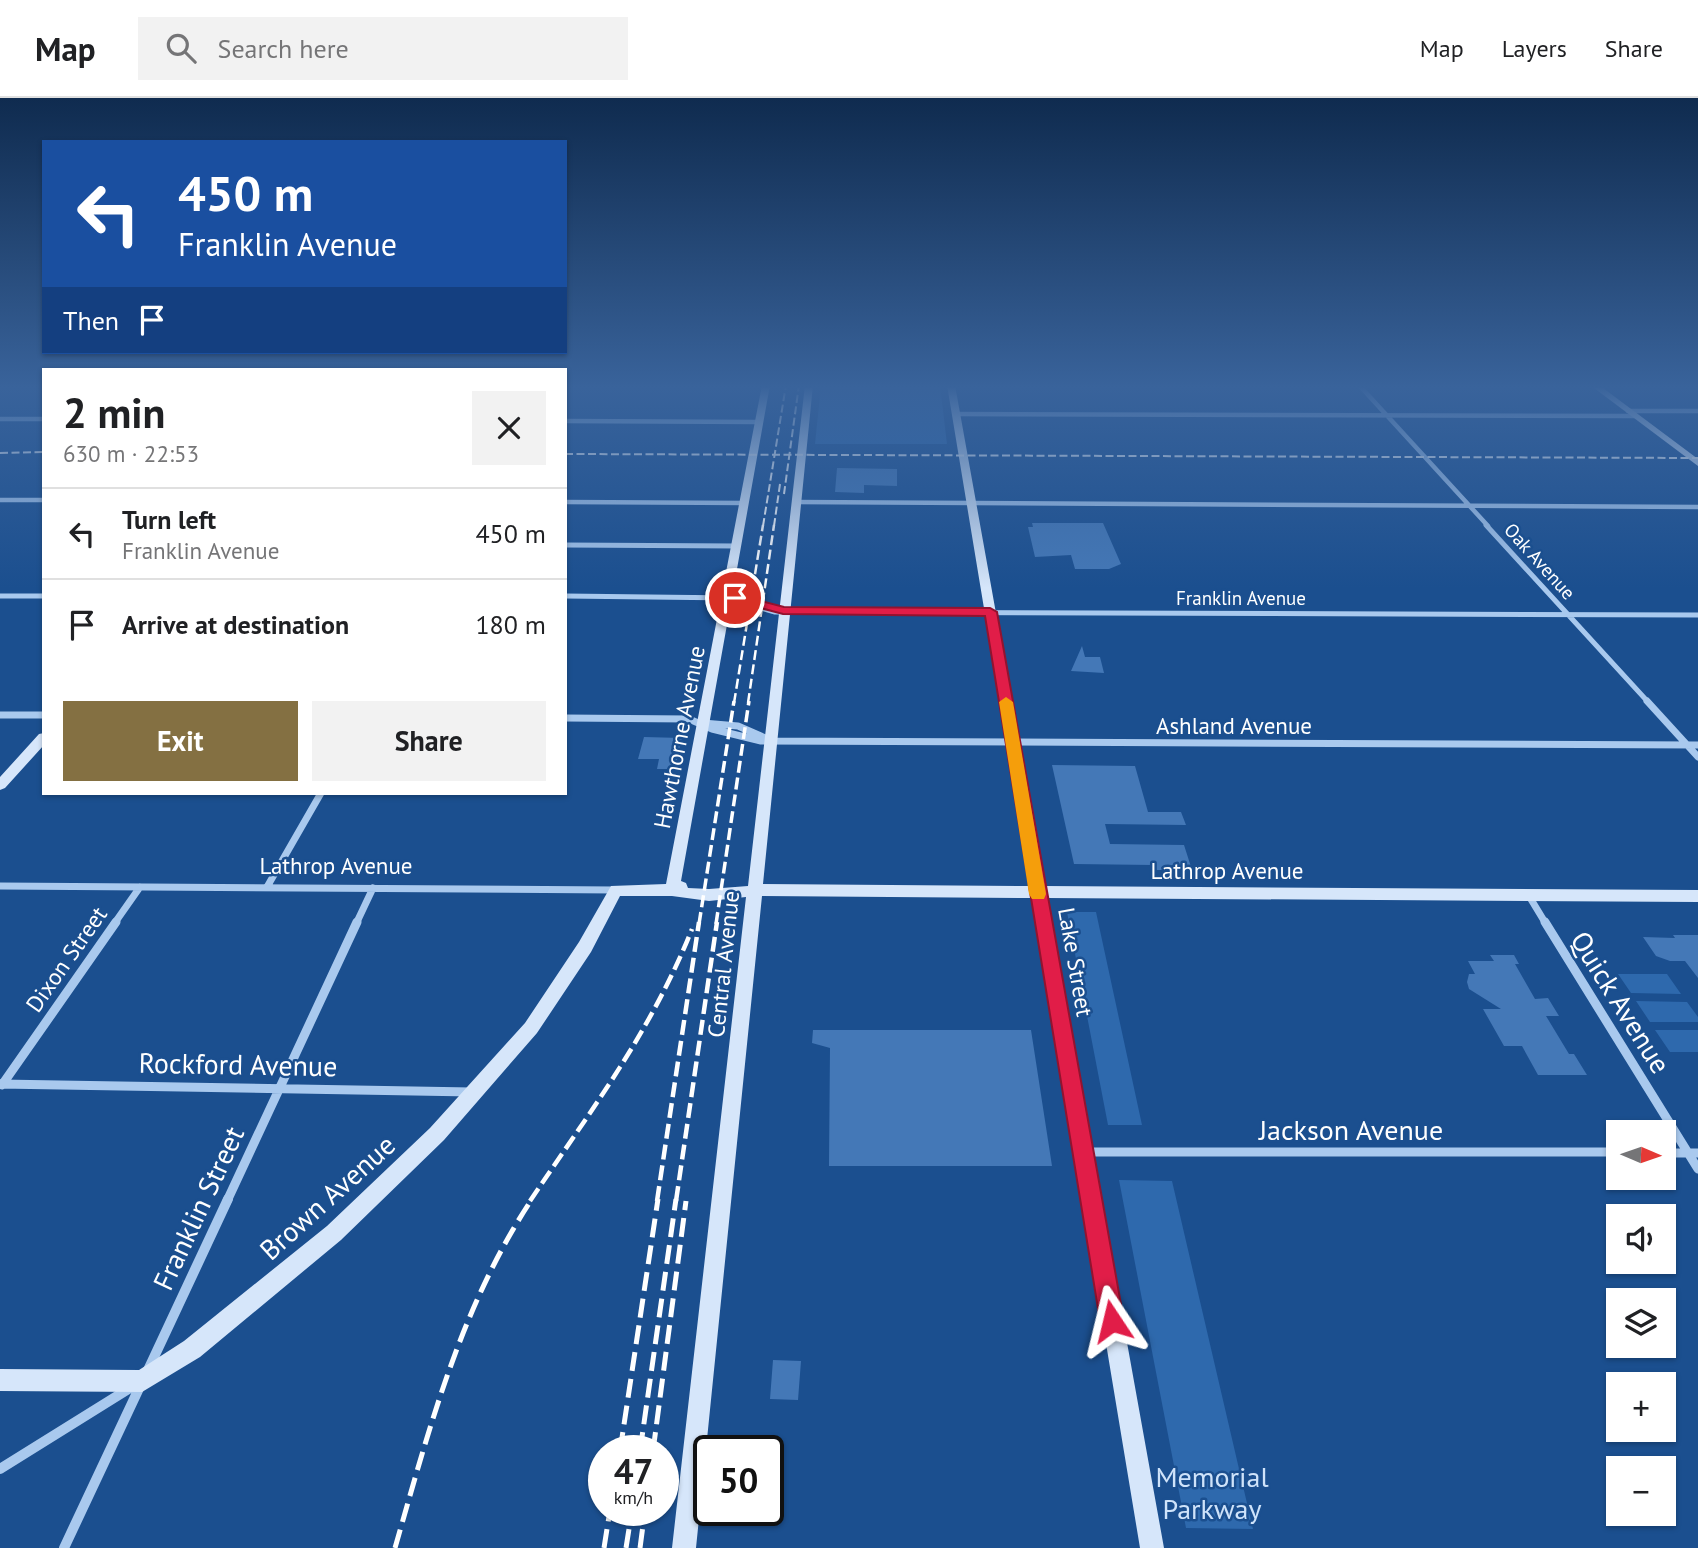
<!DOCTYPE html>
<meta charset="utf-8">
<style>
:root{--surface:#fff;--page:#f2f2f2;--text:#202124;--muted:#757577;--line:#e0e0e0;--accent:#847042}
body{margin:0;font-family:"PT Sans",sans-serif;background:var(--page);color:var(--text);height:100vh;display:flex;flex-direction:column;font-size:26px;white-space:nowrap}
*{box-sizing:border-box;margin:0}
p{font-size:23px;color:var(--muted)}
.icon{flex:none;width:38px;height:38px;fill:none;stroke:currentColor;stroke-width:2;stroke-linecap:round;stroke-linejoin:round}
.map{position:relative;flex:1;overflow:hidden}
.sheet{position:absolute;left:42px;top:270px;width:525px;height:427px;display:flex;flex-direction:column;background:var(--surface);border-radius:0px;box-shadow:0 2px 5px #0004}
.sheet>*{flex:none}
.top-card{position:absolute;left:42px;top:42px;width:525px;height:214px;border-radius:0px;box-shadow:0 2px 5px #0004;background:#1a4fa0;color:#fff;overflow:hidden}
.needle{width:46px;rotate:92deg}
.controls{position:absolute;left:1606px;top:1022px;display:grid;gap:14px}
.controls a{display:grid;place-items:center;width:70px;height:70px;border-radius:0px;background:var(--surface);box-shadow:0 2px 5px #0004;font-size:35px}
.speed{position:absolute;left:588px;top:1337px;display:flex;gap:14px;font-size:35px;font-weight:700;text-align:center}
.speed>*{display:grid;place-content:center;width:91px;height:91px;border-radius:50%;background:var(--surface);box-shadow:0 2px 5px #0004;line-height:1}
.speed small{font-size:18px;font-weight:400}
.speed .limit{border:4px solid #111;border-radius:10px;background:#fff;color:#111}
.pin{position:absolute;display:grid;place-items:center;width:60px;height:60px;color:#fff;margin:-30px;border:4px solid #fff;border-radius:50%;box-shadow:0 2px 7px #0007}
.me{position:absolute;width:77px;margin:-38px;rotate:350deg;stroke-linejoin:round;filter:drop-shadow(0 0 5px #0008)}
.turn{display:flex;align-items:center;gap:24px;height:147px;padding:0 21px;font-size:32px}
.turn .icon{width:91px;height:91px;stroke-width:2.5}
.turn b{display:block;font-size:49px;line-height:60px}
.then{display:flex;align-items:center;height:66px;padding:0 21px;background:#0003;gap:14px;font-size:26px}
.round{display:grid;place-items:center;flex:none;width:74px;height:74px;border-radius:0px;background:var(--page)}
.head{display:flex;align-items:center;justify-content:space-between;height:119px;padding:0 21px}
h1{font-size:42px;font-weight:600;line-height:52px}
.action{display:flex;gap:14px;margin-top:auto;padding:14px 21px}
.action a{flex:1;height:80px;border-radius:0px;background:var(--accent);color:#fff;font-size:28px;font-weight:600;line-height:80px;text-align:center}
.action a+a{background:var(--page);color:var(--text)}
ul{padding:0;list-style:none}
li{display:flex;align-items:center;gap:21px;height:91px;padding:0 21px;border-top:2px solid var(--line)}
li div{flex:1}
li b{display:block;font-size:26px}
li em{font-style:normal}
header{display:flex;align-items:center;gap:42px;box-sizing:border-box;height:98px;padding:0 35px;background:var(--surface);border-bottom:2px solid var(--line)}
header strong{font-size:33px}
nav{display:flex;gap:38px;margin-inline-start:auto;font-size:24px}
.search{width:490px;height:63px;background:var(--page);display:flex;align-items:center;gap:18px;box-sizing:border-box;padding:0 24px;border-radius:0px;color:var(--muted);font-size:26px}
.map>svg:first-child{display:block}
</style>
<header>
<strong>Map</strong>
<div class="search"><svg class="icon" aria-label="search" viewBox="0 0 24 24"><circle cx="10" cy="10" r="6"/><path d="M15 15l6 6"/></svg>Search here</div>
<nav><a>Map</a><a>Layers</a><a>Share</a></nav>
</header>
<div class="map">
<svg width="1698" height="1450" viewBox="0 0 1698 1450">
<rect width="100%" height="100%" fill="#1b4f8f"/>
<path fill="#2e69ad" d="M 821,287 L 940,287 L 947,346 L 815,346 Z
M 1067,814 L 1096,814 L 1142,1027 L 1108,1027 Z
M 1618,876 L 1667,876 L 1681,896 L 1631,895 Z
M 1636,903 L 1687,904 L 1698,919 L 1698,924 L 1650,924 Z
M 1655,932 L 1698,932 L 1698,954 L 1670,954 Z
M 1119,1082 L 1172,1083 L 1253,1431 L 1186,1430 Z"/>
<path fill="#4478b7" d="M 837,370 L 897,371 L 897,388 L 864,387 L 864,395 L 835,394 Z
M 1032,425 L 1103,425 L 1121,466 L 1109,471 L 1075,471 L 1071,457 L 1035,459 L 1028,429 L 1033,429 Z
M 1082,548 L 1085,559 L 1100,559 L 1104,575 L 1071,573 Z
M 644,639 L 682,640 L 675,671 L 657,671 L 659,661 L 638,661 Z
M 1052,667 L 1135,668 L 1148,714 L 1181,714 L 1186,727 L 1105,726 L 1110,746 L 1184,747 L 1192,772 L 1154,772 L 1152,767 L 1074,766 Z
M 1673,837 L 1698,837 L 1698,880 L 1685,863 L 1670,863 L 1656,858 L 1643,839 L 1675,840 Z
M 1490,857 L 1514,857 L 1519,866 L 1515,866 L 1535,901 L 1548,900 L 1559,918 L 1546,918 L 1569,956 L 1574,956 L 1587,977 L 1538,977 L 1522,948 L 1504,948 L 1483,911 L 1501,911 L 1469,891 L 1467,884 L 1469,876 L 1475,876 L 1468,863 L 1494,863 Z
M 813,932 L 1031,932 L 1052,1068 L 829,1068 L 830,950 L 812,945 Z
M 773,1262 L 801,1263 L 798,1302 L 770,1301 Z"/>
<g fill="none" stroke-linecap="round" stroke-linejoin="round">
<path stroke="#a9c9ee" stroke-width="4.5" d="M 1359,287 L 1488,428
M 1628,313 L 1698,313
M 956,316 L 1635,318
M 0,321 L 44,321
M 565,323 L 759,324
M 0,402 L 44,402
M 565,404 L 745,405
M 796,404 L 1698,409"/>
<path stroke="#a9c9ee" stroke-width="5" d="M 1486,427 L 1649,605
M 565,447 L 737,448
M 0,498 L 44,498
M 565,498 L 735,500 L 783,512
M 726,500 L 775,514 L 1698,517"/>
<path stroke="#a9c9ee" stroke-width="7" d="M 1647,603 L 1698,659
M 0,617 L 44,617
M 565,620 L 689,621 L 712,631 L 761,643 L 1698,647
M 703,625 L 738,628 L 770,642
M 0,788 L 616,792
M 267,789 L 321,695
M 1529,798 L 1546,826
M 114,826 L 140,789
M 356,826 L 373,790"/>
<path stroke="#a9c9ee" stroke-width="9" d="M 1545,824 L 1698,1071
M 0,986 L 472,994
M 2,987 L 116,824
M 1084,1054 L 1619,1054
M 1664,1055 L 1698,1055
M 227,1103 L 357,824"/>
<path stroke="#a9c9ee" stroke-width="10" d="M 148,1272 L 228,1101
M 0,1371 L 130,1290
M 64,1450 L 141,1286"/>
<path fill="#d6e6fa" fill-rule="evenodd" d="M 762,287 L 770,287 L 681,783 L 686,785 L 688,790 L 709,791 L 748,788 L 805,287 L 813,287 L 763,786 L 1030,788 L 947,287 L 955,287 L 1045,788 L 1698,792 L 1698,804 L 1047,800 L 1164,1450 L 1140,1450 L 1032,800 L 762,798 L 696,1450 L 672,1450 L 746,799 L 709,803 L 672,798 L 620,798 L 591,854 L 537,935 L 444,1042 L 341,1142 L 200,1259 L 142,1294 L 0,1293 L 0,1271 L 139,1272 L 184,1243 L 327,1128 L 430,1030 L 525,925 L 579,844 L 611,788 L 666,786 Z
M 1590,287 L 1599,287 L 1698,361 L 1698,368 Z
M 44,635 L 44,647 L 5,690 L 0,692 L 0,679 L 39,636 Z"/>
<path stroke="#fff" stroke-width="2" stroke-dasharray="8 3.5" stroke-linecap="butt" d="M 0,355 L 44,354
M 565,356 L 1698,360
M 784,396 L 799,287
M 763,428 L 786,287
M 774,428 L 780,386"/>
<path stroke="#fff" stroke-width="2.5" stroke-dasharray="10 4.5" stroke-linecap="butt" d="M 734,605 L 763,427
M 748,605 L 774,427"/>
<path stroke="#fff" stroke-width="3.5" stroke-dasharray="12 5" stroke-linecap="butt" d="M 699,826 L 734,603
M 716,826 L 749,603"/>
<path stroke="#fff" stroke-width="4.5" stroke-dasharray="15 6" stroke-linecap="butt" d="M 530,1103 C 591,1012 651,934 692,831
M 657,1103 L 699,824
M 676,1103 L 717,824"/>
<path stroke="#fff" stroke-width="5" stroke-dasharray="19 8" stroke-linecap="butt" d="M 620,1353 L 658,1101
M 640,1353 L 676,1101
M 653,1353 L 686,1103
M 395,1450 C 430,1328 461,1208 532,1101
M 604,1450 L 610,1412
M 626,1450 L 632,1412
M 640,1450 L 645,1412"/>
</g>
<linearGradient id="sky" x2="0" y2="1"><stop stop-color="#0f2b4f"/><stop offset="0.59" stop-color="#39639b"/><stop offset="1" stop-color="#39639b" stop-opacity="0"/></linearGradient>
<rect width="1698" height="490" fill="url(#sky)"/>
<path fill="#e11d48" stroke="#92132f" stroke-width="2" d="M 735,496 L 784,509 L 990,510 L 997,514 L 1124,1223 L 1121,1231 L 1112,1235 L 1104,1231 L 1100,1223 L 985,518 L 783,516 L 731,502 L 729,500 Z"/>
<path fill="#f59e0b" d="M 1006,599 L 1013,604 L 1046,796 L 1044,801 L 1032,801 L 1029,796 L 999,604 Z"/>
<g text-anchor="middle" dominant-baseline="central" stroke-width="5" stroke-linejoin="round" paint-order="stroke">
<g font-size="19" fill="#fff" stroke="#1b4f8f">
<text transform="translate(1540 463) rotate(48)">Oak Avenue</text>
<text x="1241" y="500">Franklin Avenue</text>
</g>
<g font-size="23" fill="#fff" stroke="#1b4f8f">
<text x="1234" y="627">Ashland Avenue</text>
<text transform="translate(679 639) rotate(-79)">Hawthorne Avenue</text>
<text x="336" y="767">Lathrop Avenue</text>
<text x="1227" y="772">Lathrop Avenue</text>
<text transform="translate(66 861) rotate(-55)">Dixon Street</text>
<text transform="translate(1076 864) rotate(80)">Lake Street</text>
<text transform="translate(723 866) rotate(-84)">Central Avenue</text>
</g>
<g font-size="28" fill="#fff" stroke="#1b4f8f">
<text transform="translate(1621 904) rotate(58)">Quick Avenue</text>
<text transform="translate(238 966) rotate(1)">Rockford Avenue</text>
<text x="1351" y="1031">Jackson Avenue</text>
<text transform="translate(327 1099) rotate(-42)">Brown Avenue</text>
<text transform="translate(198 1110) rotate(-65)">Franklin Street</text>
</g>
<g font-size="28" fill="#cfe3fa" stroke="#1b4f8f">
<text x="1212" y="1378">Memorial<tspan x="1212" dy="32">Parkway</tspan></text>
</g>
</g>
</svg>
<div class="controls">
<a><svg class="needle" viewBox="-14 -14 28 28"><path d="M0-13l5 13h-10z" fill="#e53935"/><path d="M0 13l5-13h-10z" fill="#757577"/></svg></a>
<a><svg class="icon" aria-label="sound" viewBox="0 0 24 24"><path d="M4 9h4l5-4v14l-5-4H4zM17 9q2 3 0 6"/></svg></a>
<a><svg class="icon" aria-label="layers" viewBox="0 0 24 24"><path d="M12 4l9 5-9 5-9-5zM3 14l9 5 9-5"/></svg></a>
<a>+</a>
<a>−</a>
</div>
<div class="speed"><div>47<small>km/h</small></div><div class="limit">50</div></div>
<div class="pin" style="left:735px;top:500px;background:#d93025"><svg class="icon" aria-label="arrive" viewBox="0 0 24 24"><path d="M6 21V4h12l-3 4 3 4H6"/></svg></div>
<svg class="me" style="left:1112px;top:1223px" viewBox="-20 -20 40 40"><path d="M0-17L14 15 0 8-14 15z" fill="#e11d48" stroke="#fff" stroke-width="4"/></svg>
<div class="top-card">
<div class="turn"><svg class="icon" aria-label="left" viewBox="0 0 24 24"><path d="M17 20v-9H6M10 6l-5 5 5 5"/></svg><div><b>450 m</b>Franklin Avenue</div></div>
<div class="then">Then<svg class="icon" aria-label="arrive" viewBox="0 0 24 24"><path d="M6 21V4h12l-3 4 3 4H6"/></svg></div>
</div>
<section class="sheet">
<div class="head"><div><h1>2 min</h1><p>630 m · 22:53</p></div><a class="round"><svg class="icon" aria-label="close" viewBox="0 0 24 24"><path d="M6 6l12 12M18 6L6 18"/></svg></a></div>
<ul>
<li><svg class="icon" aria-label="left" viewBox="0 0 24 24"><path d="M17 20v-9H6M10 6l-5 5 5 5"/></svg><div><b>Turn left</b><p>Franklin Avenue</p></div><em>450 m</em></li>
<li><svg class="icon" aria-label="arrive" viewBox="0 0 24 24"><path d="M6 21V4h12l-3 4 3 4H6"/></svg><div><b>Arrive at destination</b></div><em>180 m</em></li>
</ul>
<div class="action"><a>Exit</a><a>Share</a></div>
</section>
</div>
